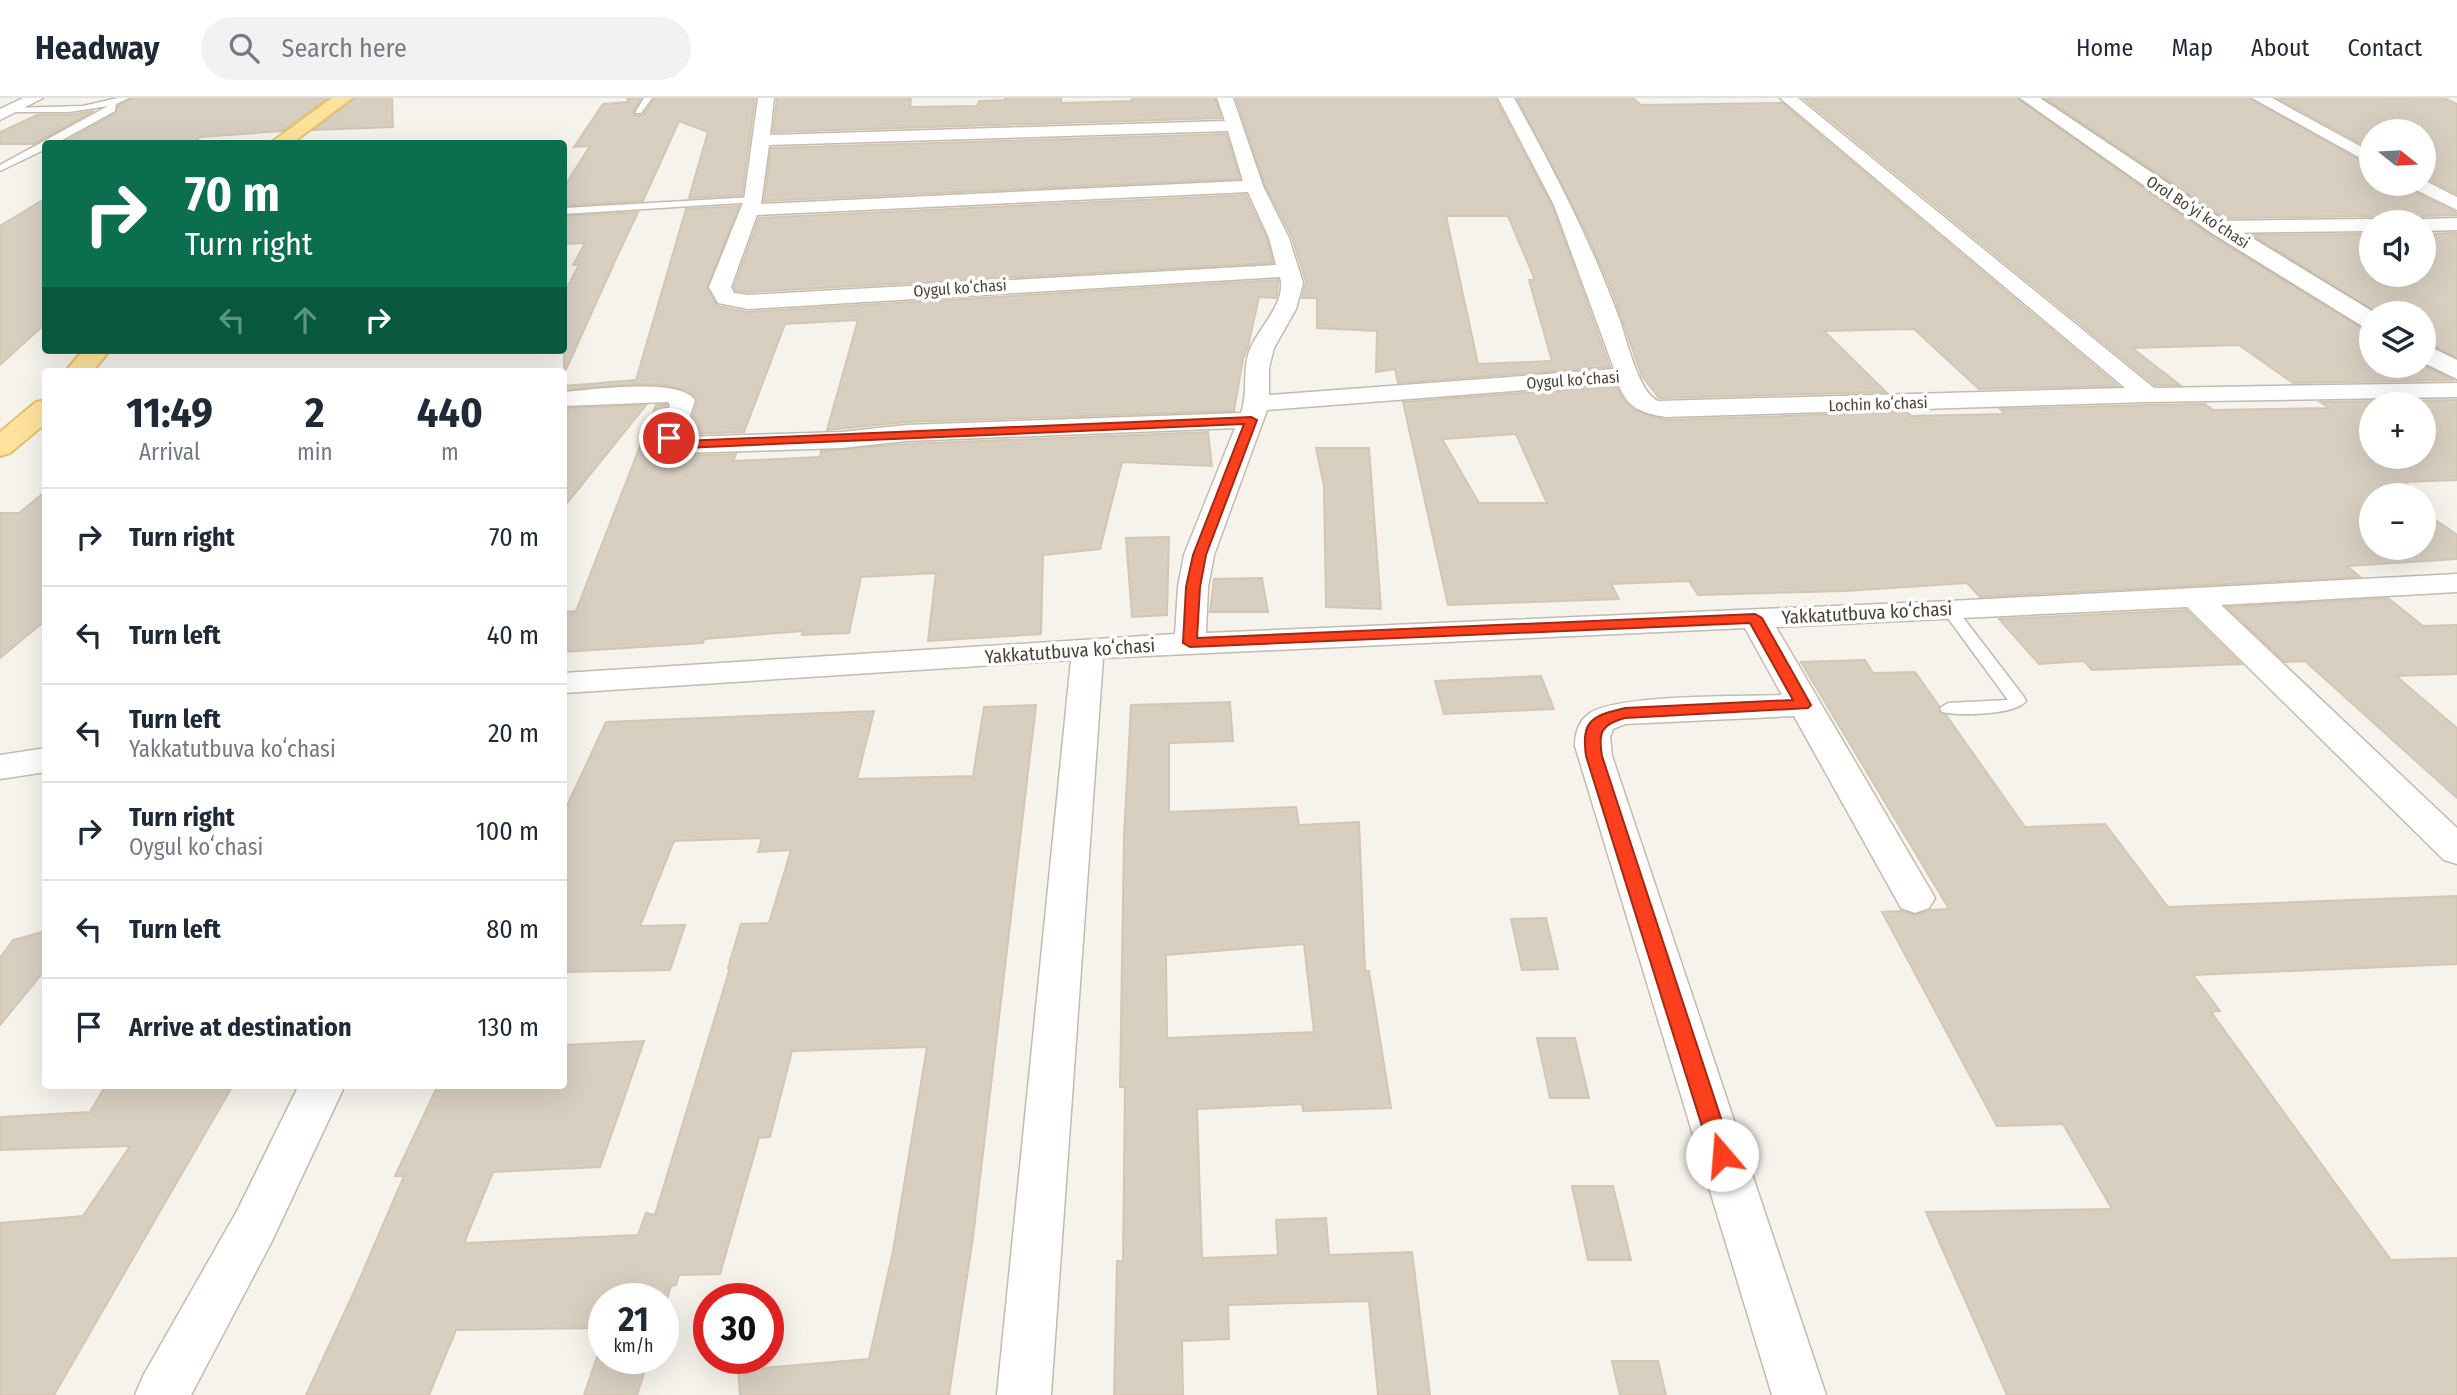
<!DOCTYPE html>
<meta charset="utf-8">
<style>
:root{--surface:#fff;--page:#f2f2f3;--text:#1f2937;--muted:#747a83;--line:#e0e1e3}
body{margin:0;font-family:"Fira Sans Condensed",sans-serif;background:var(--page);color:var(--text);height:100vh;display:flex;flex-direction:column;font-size:26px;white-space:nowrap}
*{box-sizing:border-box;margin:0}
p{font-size:23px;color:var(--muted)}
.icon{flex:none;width:38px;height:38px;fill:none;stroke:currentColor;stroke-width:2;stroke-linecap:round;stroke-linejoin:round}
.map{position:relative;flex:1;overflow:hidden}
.side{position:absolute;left:42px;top:270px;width:525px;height:721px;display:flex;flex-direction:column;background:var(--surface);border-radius:7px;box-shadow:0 7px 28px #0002}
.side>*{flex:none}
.hud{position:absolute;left:42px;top:42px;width:525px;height:214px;border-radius:7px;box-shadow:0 7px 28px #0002;background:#0b6e4f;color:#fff;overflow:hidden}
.needle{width:46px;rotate:108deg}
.buttons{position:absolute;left:2359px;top:21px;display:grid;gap:14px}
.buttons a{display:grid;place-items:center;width:77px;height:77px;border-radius:50%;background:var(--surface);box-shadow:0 7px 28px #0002;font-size:35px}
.speed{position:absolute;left:588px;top:1185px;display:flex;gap:14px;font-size:35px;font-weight:700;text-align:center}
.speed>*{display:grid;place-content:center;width:91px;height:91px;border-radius:50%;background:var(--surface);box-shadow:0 7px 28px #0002;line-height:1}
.speed small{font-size:18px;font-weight:400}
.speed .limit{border:10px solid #d22;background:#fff;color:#111}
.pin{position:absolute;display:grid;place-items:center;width:60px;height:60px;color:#fff;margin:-30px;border:4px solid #fff;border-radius:50%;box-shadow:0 2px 7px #0007}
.me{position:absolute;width:77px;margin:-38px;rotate:342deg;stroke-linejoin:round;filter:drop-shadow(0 0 5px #0008)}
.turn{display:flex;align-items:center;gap:24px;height:147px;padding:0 28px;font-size:32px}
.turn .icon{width:91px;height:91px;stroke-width:2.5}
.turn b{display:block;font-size:49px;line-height:60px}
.lanes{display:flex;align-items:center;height:66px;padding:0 28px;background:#0003;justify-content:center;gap:35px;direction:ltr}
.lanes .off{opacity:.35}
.eta{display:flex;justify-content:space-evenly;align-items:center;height:119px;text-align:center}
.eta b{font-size:42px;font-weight:700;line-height:49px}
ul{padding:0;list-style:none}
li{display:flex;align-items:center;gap:21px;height:98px;padding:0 28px;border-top:2px solid var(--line)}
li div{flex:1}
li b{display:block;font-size:26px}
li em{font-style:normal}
header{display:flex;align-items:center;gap:42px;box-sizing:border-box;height:98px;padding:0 35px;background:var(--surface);border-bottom:2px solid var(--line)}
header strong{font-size:33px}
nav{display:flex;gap:38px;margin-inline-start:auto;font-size:24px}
.search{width:490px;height:63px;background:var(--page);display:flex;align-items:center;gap:18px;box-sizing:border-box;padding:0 24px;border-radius:38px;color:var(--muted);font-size:26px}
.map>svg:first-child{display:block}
</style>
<header>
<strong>Headway</strong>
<div class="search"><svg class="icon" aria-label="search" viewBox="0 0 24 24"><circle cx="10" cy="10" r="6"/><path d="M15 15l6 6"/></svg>Search here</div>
<nav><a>Home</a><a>Map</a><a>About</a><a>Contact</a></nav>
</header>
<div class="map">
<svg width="2457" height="1297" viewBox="0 0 2457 1297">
<rect width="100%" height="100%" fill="#f6f3ec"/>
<path fill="#d8cfc1" stroke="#d3c7b4" stroke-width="2" fill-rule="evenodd" d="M 131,0 L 328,0 L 282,33 L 201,39 L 190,46 L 61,46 L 116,15 L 118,8 Z
M 355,0 L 392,0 L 393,29 L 314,32 Z
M 627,0 L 641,0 L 633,14 L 635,18 L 643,17 L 655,0 L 755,0 L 742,97 L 689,100 L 708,34 L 679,23 L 643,103 L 564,108 L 564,89 L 590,48 L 574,49 L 603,6 L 629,4 Z
M 777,0 L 911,0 L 910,9 L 977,8 L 979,3 L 1005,2 L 1005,0 L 1061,0 L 1061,5 L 1132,3 L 1132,0 L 1215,0 L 1221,20 L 773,34 Z
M 1236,0 L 1495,0 L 1552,108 L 1610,269 L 1398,285 L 1395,271 L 1376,274 L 1377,233 L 1317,230 L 1317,200 L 1302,200 L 1306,184 L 1292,139 L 1265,87 ZM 1446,118 L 1508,118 L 1535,182 L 1529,182 L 1552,263 L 1478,266 Z
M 1517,0 L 1633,0 L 1641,7 L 1782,5 L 2118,288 L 1979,291 L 1914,231 L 1824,233 L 1886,294 L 1659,300 L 1642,278 L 1612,193 L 1587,136 Z
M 1803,0 L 2017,0 L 2208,136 L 2361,230 L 2371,232 L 2371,268 L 2424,268 L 2454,282 L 2293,285 L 2239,247 L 2132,250 L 2180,287 L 2155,287 Z
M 2045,0 L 2250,0 L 2371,69 L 2371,86 L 2406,86 L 2411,92 L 2457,115 L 2457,117 L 2424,118 L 2413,124 L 2382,124 L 2371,118 L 2225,120 Z
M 2277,0 L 2444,0 L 2457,6 L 2457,96 L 2424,79 L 2424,33 L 2371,33 L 2371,51 Z
M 94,13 L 34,46 L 0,46 L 0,34 L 37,17 L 69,17 Z
M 1226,36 L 1240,81 L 764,103 L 771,50 Z
M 1246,97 L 1267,141 L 1273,165 L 748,194 L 736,193 L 734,189 L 759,120 Z
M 46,100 L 46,225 L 0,267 L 0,128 Z
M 739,108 L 707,190 L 717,208 L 747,214 L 1278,182 L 1277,197 L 1276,200 L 1259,199 L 1248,249 L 1243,261 L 1234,313 L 906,324 L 827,332 L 858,222 L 785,226 L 744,334 L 687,336 L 698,301 L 687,292 L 664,287 L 665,283 L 662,287 L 634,286 L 564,292 L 564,288 L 636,282 L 686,111 Z
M 638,114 L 614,165 L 564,276 L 564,195 L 579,167 L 573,167 L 585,145 L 564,146 L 564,118 Z
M 2457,135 L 2457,259 L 2424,243 L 2424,215 L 2377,215 L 2253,137 L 2371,136 L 2371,177 L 2424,177 L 2424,136 Z
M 1616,288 L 1624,302 L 1634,312 L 1666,322 L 1907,314 L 1911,318 L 2005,316 L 2000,311 L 2148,307 L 2205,306 L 2213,312 L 2329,310 L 2320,304 L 2457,302 L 2457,382 L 2404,384 L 2420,396 L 2371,397 L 2371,450 L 2424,450 L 2424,414 L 2457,437 L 2457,461 L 2347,468 L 2360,479 L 1980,499 L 1967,485 L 1845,493 L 1698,497 L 1689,483 L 1611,486 L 1619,501 L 1448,507 L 1403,304 ZM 2371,306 L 2424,306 L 2424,359 L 2371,359 ZM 1516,336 L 1547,405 L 1479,405 L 1442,341 Z
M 646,307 L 564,409 L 564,310 Z
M 656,307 L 667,307 L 654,342 L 665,355 L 683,358 L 736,356 L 733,363 L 820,359 L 821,353 L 906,346 L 1208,334 L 1212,368 L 1122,364 L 1100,451 L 1043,457 L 1041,536 L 928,543 L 936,475 L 861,479 L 849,535 L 802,537 L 803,533 L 704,541 L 703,545 L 564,554 L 564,514 L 576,513 Z
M 1316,350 L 1369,350 L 1381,511 L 1326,509 L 1324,388 Z
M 46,393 L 46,522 L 0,560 L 0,415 L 19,415 Z
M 1169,439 L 1167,517 L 1132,519 L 1126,440 Z
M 1262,480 L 1268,514 L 1210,514 L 1214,481 Z
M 2388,500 L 2423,528 L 2457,527 L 2457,576 L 2396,578 L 2457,630 L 2457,700 L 2305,563 L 2285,564 L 2227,509 Z
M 2186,512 L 2241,566 L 2092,572 L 2084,563 L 2039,566 L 1999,521 Z
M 1865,562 L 1873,575 L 1915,574 L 1939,608 L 1940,615 L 1946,617 L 2025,729 L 2105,726 L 2168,809 L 2457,798 L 2457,866 L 2193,877 L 2220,913 L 2211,914 L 2391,1162 L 2457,1160 L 2457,1297 L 2007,1297 L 1926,1114 L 2112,1111 L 2063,1026 L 1997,1028 L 1882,814 L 1902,813 L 1916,817 L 1930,812 L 1949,811 L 1801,564 Z
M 1541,578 L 1554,611 L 1444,616 L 1435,583 Z
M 1230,604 L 1233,643 L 1169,645 L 1169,714 L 1296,709 L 1299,727 L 1359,724 L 1365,873 L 1369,873 L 1391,1010 L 1303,1013 L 1302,1006 L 1197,1011 L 1202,1160 L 1278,1157 L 1276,1122 L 1326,1120 L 1329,1157 L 1412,1154 L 1430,1297 L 1378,1297 L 1369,1203 L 1228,1207 L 1229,1241 L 1182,1243 L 1183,1297 L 1114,1297 L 1117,1163 L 1123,1163 L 1125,989 L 1120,989 L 1124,739 L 1131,607 L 1165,606 L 1165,611 L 1167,606 ZM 1304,846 L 1314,934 L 1167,940 L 1166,857 Z
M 1036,607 L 973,1139 L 949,1297 L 740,1297 L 738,1272 L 869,1261 L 893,1153 L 927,949 L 792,953 L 770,1039 L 759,1040 L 720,1176 L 679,1177 L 676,1187 L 671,1188 L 663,1213 L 663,1200 L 604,1200 L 604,1230 L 456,1232 L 429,1297 L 306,1297 L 354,1194 L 404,1078 L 395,1078 L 438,987 L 564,987 L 564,947 L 644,943 L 600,1069 L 493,1074 L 464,1145 L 638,1137 L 646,1115 L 655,1117 L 730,870 L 728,870 L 741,826 L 769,825 L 791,752 L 758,754 L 762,740 L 674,743 L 640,828 L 685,827 L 670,872 L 564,874 L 564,714 L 606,624 L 874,613 L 857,681 L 973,678 L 984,609 Z
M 1546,820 L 1558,871 L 1522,872 L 1511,821 Z
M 46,833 L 46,871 L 0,927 L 0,860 L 13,842 Z
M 1537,940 L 1575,940 L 1589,1000 L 1550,1000 Z
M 106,987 L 233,987 L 54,1297 L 0,1297 L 0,1125 L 83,1118 L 130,1048 L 0,1052 L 0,1019 L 90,1014 Z
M 1572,1088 L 1613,1088 L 1631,1162 L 1588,1162 Z
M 604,1238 L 604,1260 L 649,1260 L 637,1297 L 584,1297 Z
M 1612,1263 L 1658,1263 L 1666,1297 L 1620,1297 Z"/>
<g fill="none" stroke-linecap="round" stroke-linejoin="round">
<defs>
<path id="service" d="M 118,0 L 129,0 L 116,6 L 115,13 L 55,46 L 46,46 L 46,51 L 0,73 L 0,67 L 108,8 L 69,14 L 10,14 L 7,10 L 83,8 Z
M 644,0 L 652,0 L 641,15 L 635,15 Z
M 753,99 L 756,100 L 756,104 L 564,116 L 564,110 Z
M 1950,507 L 1955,509 L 2024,599 L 2026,603 C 2015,617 1960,618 1942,614 L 1940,610 L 1948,605 L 2008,602 L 1942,512 Z"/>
<path id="minor" d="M 23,0 L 43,0 L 0,22 L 0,11 Z
M 758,0 L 774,0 L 770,37 L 1225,23 L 1217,0 L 1233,0 L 1263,88 L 1289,140 L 1303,185 L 1296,211 L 1274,250 L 1269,270 L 1269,297 L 1614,271 L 1554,107 L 1498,0 L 1514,0 C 1554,73 1592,145 1620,223 C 1627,243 1639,295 1658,303 L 2125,290 L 1780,0 L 1798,0 L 2154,290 L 2457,285 L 2457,299 L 2148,304 L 1666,319 C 1641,315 1627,310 1618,285 L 1267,312 L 1214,457 L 1208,489 L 1206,535 L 1950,503 L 2457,476 L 2457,494 L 2221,507 L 2457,730 L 2457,766 L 2444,762 L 2187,509 L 1776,529 L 1935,800 L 1929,810 L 1915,815 L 1901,810 L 1794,618 L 1625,626 L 1613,631 L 1610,639 L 1612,658 L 1826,1297 L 1772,1297 L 1575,648 C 1575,635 1579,622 1590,615 C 1620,596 1742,599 1782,597 L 1745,530 L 1103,560 L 1051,1297 L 997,1297 L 1071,562 L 564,595 L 564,575 L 1175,536 L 1178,489 L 1184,457 L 1235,330 L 906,343 L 842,350 L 683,355 L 665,352 L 656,340 L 670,307 L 668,304 L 564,308 L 564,294 C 591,292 679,279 695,302 L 683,339 L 842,334 L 906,327 L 1241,315 C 1249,294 1241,270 1251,249 C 1260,228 1287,204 1280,179 L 748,211 L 718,205 L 709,189 L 744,102 ZM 1228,33 L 1243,83 L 761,106 L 769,47 ZM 1248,94 L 1269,140 L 1276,167 L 748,197 L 734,195 L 731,189 L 757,117 Z
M 2252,0 L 2272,0 L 2371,54 L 2371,66 Z
M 2424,82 L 2457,99 L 2457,112 L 2412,90 L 2409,86 L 2424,86 Z
M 2457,120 L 2457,132 L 2424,133 L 2424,124 L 2416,124 L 2424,121 Z
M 2371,121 L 2379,124 L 2371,124 L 2371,133 L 2218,135 L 2208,129 L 2218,123 Z
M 46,650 L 46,674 L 0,681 L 0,657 Z
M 299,987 L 345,987 L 271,1145 L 191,1297 L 135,1297 L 143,1278 L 237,1113 Z"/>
<path id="tertiary" d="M 2020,0 L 2040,0 L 2226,124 L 2375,215 L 2371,215 L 2371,230 L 2362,228 L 2210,134 Z
M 2424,246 L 2457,262 L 2457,281 L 2424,265 Z"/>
<path id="primary" d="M 332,0 L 352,0 L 291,46 L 269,46 Z
M 83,252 L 110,252 L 93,273 L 66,273 Z
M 46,302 L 46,325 L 10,355 L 0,358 L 0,334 L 36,304 Z"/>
</defs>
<use href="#service" stroke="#c2bbae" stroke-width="3"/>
<use href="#minor" stroke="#c2bbae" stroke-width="3"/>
<use href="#tertiary" stroke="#c2bbae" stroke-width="4"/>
<use href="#primary" stroke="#e6c16a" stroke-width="4"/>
<use href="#service" fill="#fff" fill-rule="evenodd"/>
<use href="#minor" fill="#fff" fill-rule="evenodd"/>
<use href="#tertiary" fill="#fff" fill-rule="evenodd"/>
<use href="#primary" fill="#ffe39c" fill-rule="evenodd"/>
</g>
<path fill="#fc3f1d" stroke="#a42913" stroke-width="2" d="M 1251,319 L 1257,322 L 1206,457 L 1200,489 L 1197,540 L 1755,516 L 1762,520 L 1811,607 L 1808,610 L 1625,620 C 1601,626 1598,635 1602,658 L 1733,1057 L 1729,1064 L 1722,1067 L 1714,1064 L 1711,1057 L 1586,658 C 1581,622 1592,618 1625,610 L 1793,602 L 1750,525 L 1190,549 L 1183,545 L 1186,489 L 1193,457 L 1244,326 L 683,350 L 670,349 L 663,340 L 669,337 L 683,343 Z"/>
<g text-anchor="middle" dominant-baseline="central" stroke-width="7" stroke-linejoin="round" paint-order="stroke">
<g font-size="16" fill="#4b4439" stroke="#fff">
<text transform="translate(2198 114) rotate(33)">Orol Boʻyi koʻchasi</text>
<text transform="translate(960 190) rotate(-4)">Oygul koʻchasi</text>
<text transform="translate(1573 282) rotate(-4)">Oygul koʻchasi</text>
<text transform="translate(1878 306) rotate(-2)">Lochin koʻchasi</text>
</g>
<g font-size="19" fill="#4b4439" stroke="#fff">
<text transform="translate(1867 515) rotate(-3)">Yakkatutbuva koʻchasi</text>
<text transform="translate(1070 553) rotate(-4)">Yakkatutbuva koʻchasi</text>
</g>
</g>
</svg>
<div class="buttons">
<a><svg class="needle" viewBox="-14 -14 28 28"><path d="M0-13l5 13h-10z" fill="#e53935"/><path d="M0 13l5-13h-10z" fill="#747a83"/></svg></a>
<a><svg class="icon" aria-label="sound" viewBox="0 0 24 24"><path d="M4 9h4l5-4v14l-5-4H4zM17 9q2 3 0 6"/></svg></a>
<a><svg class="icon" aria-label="layers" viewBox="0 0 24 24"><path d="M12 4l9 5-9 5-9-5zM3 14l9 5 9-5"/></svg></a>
<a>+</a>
<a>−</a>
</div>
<div class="speed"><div>21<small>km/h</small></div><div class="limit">30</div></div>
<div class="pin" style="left:669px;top:340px;background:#d93025"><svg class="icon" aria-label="arrive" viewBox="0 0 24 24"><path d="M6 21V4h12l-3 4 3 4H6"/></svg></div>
<svg class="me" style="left:1722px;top:1057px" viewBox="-20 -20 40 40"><circle r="19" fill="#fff"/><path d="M0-13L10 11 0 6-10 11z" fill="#fc3f1d"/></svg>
<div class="hud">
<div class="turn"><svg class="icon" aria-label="right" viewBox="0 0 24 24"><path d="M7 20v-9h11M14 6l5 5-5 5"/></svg><div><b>70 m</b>Turn right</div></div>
<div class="lanes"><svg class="icon off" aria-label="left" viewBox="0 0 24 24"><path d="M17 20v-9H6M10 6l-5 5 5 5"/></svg><svg class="icon off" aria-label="ahead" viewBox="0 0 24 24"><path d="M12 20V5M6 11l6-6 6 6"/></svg><svg class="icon" aria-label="right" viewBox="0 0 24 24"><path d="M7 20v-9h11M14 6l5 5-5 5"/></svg></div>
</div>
<section class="side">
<div class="eta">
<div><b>11:49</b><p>Arrival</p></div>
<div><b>2</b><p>min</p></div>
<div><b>440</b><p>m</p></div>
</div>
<ul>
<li><svg class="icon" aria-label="right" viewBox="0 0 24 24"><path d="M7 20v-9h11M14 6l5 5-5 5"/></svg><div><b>Turn right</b></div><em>70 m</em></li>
<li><svg class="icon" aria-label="left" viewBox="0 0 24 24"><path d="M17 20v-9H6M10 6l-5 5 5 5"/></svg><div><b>Turn left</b></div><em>40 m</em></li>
<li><svg class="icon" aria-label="left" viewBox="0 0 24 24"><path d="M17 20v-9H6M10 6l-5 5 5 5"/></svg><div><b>Turn left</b><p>Yakkatutbuva koʻchasi</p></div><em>20 m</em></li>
<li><svg class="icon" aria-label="right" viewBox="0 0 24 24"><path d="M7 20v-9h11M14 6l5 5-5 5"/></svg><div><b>Turn right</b><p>Oygul koʻchasi</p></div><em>100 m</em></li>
<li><svg class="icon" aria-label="left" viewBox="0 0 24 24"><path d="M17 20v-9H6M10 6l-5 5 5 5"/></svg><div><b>Turn left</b></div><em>80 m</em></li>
<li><svg class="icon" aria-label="arrive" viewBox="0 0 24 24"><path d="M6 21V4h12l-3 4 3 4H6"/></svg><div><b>Arrive at destination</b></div><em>130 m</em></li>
</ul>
</section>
</div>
